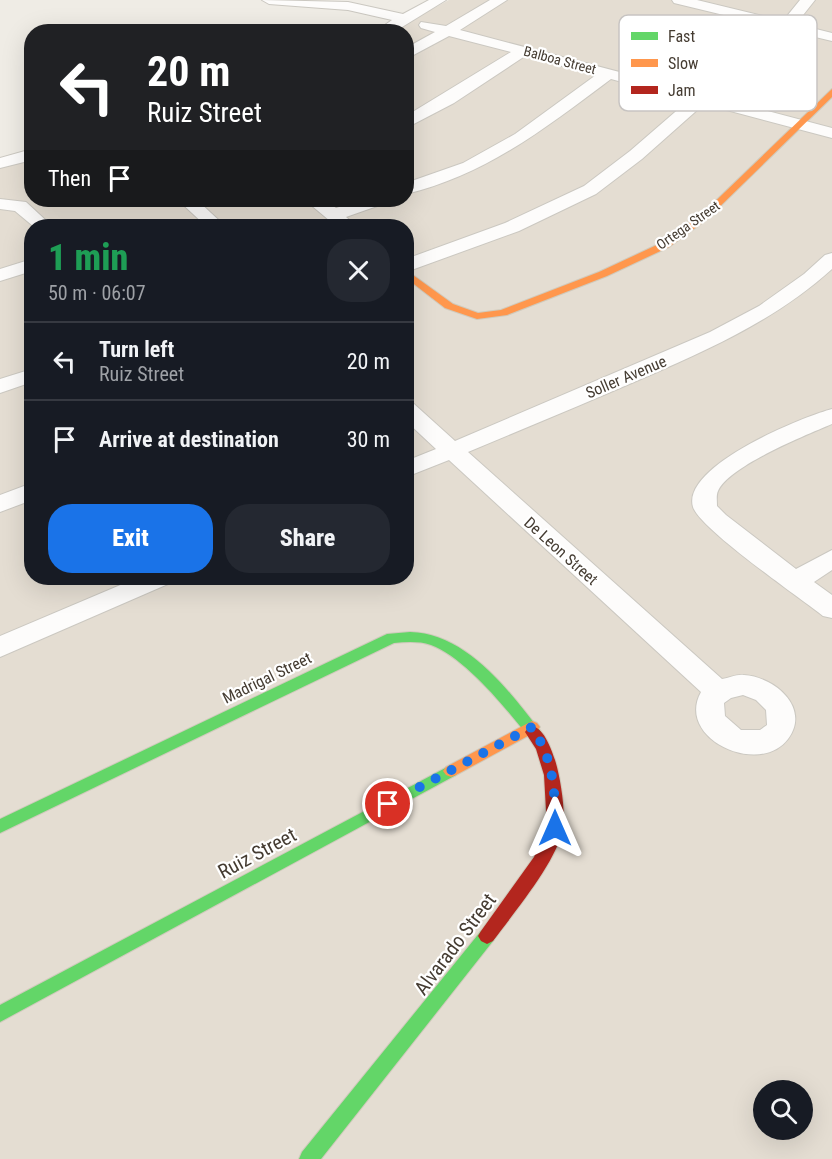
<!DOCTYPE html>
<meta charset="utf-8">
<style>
:root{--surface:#171b24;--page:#242831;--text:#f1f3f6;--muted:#9ea1a6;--line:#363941;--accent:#1a73e8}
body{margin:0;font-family:"Roboto Condensed",sans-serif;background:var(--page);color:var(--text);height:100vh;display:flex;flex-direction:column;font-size:22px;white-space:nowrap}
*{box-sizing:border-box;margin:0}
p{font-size:20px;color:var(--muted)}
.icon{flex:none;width:33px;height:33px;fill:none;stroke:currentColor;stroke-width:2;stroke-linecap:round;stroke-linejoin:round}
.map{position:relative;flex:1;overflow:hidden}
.drawer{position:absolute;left:24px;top:219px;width:390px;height:366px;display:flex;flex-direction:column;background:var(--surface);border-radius:24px;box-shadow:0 6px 24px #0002}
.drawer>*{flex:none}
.banner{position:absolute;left:24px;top:24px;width:390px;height:183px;border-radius:24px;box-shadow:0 6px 24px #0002;background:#202124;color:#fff;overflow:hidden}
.fabs{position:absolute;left:753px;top:1080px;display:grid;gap:12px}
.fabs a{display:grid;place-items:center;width:60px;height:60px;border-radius:50%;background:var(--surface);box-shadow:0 6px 24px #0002;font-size:30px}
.pin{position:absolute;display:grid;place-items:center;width:51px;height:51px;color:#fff;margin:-26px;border:3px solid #fff;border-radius:50%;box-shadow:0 2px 6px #0007}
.me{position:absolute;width:66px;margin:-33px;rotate:0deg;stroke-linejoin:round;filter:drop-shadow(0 0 4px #0008)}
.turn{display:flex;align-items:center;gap:21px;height:126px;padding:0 24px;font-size:27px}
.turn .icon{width:78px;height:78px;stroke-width:2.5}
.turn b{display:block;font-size:42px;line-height:51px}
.then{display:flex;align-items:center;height:57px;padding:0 24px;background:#0003;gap:12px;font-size:22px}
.round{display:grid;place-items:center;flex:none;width:63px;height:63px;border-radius:24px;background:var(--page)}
.headline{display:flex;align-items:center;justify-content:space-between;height:102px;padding:0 24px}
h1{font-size:36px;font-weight:800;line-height:45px;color:#1e9e55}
.button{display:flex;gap:12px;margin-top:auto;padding:12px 24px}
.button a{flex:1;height:69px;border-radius:24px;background:var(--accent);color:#fff;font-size:24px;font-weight:800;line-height:69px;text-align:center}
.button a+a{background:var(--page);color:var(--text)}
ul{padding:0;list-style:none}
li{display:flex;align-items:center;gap:18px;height:78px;padding:0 24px;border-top:2px solid var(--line)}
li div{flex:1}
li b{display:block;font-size:22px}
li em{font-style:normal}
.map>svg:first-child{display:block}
</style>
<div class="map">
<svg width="832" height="1159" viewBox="0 0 832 1159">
<rect width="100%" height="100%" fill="#efece5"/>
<path fill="#e4ddd2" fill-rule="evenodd" d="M 449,0 L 832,0 L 832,1159 L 0,1159 L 0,167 L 31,158 L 32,200 L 406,200 L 406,32 L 392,31 ZM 32,226 L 406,226 L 406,578 L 32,578 ZM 764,1090 L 802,1090 L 802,1130 L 764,1130 Z"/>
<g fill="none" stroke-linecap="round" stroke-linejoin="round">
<defs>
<path id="street" d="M 262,0 L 348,2 L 403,14 L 429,0 L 446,0 L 394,32 L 375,32 L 392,20 L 348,10 L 269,4 Z
M 490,0 L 507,0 L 460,30 L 832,128 L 832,138 L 704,104 L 642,159 L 596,194 L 519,231 L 406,272 L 406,259 L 505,223 L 584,186 L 630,151 L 689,100 L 611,79 C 547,127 486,175 406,194 L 406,183 L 463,163 L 515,134 L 596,75 L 525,56 L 454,103 L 406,128 L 406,116 L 511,52 L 449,36 L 406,59 L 406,48 L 435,32 L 421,28 L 419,25 L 421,22 L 446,26 Z
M 672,0 L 697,0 L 783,21 L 800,0 L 815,0 L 796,24 L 832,33 L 832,41 L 674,3 Z
M 32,149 L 32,160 L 0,168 L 0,158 Z
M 0,199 L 26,202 L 52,226 L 33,226 L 15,211 L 0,209 Z
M 178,200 L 197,200 L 225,226 L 206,226 Z
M 305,200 L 325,200 L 336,208 L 361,200 L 386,200 L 383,204 L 346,217 L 356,226 L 336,226 Z
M 832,253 L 832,269 C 778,318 714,347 648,376 C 588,402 528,427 468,452 L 722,679 C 729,678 737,674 744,675 C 775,677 811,708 788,739 C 760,777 675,739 701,692 L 449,460 L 406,477 L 406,461 L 436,449 L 406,421 L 406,402 L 414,404 L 455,441 L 710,332 L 759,306 L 804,274 L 825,255 ZM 743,695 L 756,700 L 766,710 L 767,725 L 760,730 L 741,730 L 725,716 L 724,703 L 731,698 Z
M 32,259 L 32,271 L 0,281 L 0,269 Z
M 32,369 L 32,382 L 0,393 L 0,379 Z
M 832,409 L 832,424 C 806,435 729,466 718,491 C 716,495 717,501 717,506 L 726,515 L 796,569 L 832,550 L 832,570 L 814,582 L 832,595 L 832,618 L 823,616 C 799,597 700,529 693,507 C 681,466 802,417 832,409 Z
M 32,483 L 32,500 L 0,512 L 0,495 Z
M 137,578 L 172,578 L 168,584 L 0,657 L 0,636 Z"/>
<path id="fast" d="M 410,632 C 465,633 507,688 538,728 L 541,732 L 538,736 L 533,738 L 528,736 C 506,708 464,657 431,645 C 419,641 406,642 394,643 L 0,833 L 0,819 L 387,634 Z
M 451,765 L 456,767 L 459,771 L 456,775 L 0,1022 L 0,1005 Z
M 487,928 L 493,931 L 496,936 L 493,941 L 321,1159 L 299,1159 L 302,1152 L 481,931 Z"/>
<path id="slow" d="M 832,89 L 832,97 L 706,220 L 669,247 L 607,276 L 507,315 L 477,319 L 445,308 L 406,278 L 406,270 L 453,304 L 478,313 L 501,310 L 599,272 L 661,243 L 700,216 Z
M 532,721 L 537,723 L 540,727 L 537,731 L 456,775 L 451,777 L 446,775 L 443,771 L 446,767 Z"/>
<path id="jam" d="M 533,726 C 545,730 551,749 555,760 C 560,775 566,812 563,828 C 558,860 513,914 493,941 L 487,944 L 481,941 L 478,936 L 481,931 L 534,857 L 547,828 L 544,775 L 536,749 L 525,732 L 528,728 Z"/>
</defs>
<use href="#street" stroke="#cbc8c1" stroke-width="2"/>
<use href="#fast" stroke="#d0cabc" stroke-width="2"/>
<use href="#slow" stroke="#d0cabc" stroke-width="2"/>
<use href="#jam" stroke="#d0cabc" stroke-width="2"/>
<use href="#street" fill="#fdfcfb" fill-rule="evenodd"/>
<use href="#fast" fill="#63d668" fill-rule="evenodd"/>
<use href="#slow" fill="#ff974d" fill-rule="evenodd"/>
<use href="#jam" fill="#b3261e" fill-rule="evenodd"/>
</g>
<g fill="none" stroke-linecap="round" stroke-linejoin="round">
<path stroke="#1a73e8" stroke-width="10" stroke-dasharray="0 18" d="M 388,804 L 532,727 C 554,761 555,789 555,828"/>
</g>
<g text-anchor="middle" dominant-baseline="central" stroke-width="4.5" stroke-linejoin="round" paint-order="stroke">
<g font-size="14" fill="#453c32" stroke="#fff">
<text transform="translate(560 60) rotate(15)">Balboa Street</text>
<text transform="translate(688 225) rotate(-35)">Ortega Street</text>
</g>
<g font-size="16" fill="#453c32" stroke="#fff">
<text transform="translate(626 377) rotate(-23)">Soller Avenue</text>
<text transform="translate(561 551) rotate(42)">De Leon Street</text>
<text transform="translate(267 678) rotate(-26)">Madrigal Street</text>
</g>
<g font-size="20" fill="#453c32" stroke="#fff">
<text transform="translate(257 853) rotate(-28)">Ruiz Street</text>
<text transform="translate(455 944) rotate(-53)">Alvarado Street</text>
</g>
</g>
<rect x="619" y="15" width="198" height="96" rx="9" fill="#fff" stroke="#c7c4c2" stroke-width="1.5"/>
<rect x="631" y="32" width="27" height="8" fill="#63d668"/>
<rect x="631" y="59" width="27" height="8" fill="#ff974d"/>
<rect x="631" y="86" width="27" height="8" fill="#b3261e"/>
<g font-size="16" fill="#453c32">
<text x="668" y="42">Fast</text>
<text x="668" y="69">Slow</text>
<text x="668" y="96">Jam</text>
</g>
</svg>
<div class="fabs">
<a><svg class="icon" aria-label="search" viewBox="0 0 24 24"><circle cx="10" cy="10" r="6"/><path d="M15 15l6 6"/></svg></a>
</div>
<div class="pin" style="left:388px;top:804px;background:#d93025"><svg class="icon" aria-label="arrive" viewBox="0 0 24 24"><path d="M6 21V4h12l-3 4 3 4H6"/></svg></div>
<svg class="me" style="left:555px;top:828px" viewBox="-20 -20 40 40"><path d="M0-17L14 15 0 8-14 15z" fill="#1a73e8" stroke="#fff" stroke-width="4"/></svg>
<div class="banner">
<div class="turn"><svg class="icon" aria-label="left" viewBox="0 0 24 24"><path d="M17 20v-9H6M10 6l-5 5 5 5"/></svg><div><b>20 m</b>Ruiz Street</div></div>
<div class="then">Then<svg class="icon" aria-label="arrive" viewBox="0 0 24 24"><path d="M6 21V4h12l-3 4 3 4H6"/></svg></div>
</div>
<section class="drawer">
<div class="headline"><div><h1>1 min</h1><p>50 m · 06:07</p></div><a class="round"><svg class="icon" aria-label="close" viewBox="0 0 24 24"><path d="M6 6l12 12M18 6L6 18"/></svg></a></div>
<ul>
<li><svg class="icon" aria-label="left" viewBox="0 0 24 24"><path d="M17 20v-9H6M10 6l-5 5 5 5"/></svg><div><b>Turn left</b><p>Ruiz Street</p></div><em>20 m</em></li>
<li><svg class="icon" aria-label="arrive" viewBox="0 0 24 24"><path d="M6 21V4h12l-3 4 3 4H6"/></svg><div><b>Arrive at destination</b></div><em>30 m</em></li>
</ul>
<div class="button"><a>Exit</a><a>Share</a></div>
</section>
</div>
